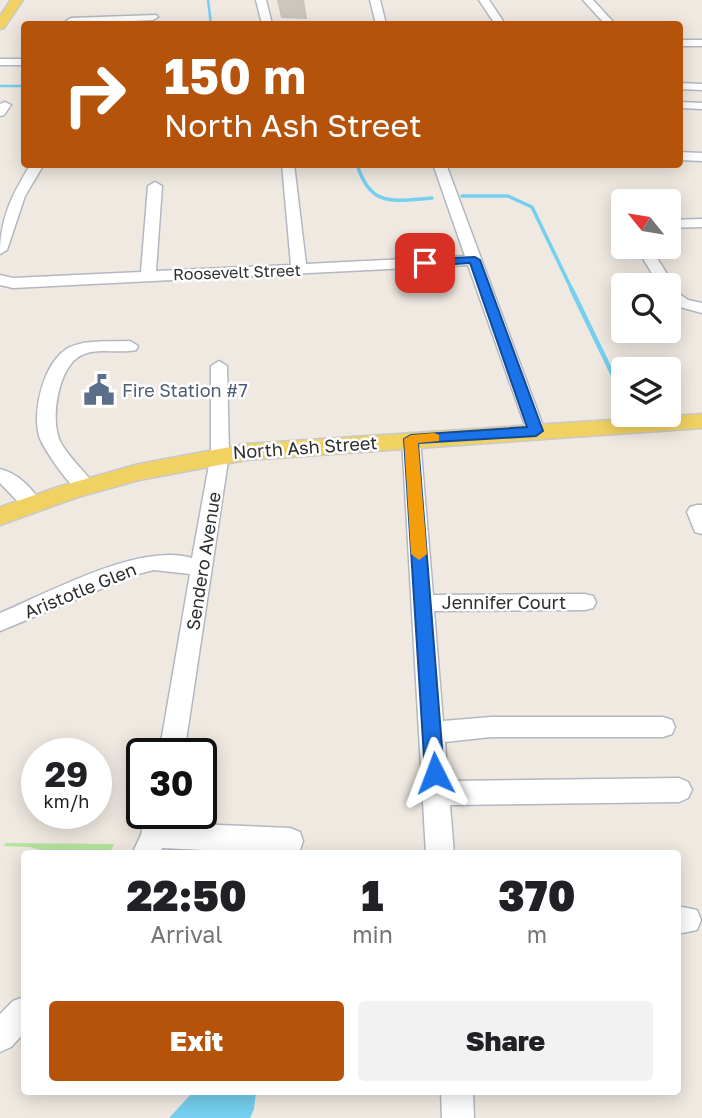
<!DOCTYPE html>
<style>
:root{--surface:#fff;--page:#f2f2f2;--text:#202124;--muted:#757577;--accent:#b45309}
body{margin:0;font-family:"Golos Text",sans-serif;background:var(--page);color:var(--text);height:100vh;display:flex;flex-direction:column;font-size:26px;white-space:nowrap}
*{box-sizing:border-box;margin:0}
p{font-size:23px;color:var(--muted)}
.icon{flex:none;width:38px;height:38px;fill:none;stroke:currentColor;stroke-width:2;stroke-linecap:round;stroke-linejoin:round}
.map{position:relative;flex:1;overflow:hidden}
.panel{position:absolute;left:21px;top:850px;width:660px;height:245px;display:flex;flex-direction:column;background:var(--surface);border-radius:7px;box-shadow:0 4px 18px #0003}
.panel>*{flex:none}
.banner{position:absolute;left:21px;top:21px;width:662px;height:147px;border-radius:7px;box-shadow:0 4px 18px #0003;background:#b45309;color:#fff;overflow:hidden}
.needle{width:46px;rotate:300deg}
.controls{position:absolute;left:611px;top:189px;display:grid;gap:14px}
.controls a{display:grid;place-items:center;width:70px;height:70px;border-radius:7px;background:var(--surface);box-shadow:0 4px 18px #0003;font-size:35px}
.speed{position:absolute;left:21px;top:738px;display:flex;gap:14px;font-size:35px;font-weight:700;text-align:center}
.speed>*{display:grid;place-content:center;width:91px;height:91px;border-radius:50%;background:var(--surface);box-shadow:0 4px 18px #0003;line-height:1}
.speed small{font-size:18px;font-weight:400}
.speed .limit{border:4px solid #111;border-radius:10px;background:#fff;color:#111}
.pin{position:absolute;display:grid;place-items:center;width:60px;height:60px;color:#fff;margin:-30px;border-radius:14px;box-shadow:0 4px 10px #0006}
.me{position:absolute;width:77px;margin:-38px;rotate:357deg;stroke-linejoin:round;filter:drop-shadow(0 0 5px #0008)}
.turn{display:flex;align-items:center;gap:24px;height:147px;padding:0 28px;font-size:32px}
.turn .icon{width:91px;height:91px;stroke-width:2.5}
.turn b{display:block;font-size:49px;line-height:60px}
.eta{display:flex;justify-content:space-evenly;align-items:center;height:119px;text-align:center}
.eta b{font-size:42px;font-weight:800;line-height:49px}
.cta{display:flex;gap:14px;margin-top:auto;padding:14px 28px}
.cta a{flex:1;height:80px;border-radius:7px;background:var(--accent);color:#fff;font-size:28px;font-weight:800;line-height:80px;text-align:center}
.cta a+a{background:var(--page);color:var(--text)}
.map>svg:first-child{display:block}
</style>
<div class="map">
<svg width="702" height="1118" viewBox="0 0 702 1118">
<rect width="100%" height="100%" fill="#efe9e1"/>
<path fill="#b6e59e" d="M 6,843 L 114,844 L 109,854 L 57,854 L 30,847 L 3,846 Z"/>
<path fill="#75cff0" d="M 193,1092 L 256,1092 L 254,1109 L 250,1118 L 169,1118 Z"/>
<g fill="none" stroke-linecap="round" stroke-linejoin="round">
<path stroke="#75cff0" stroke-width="2.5" d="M 208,0 L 211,24
M 0,86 L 24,86"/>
<path stroke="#75cff0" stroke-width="3.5" d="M 357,164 C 370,208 393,201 432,198
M 462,196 L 508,196 L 532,207 L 572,290"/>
<path stroke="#75cff0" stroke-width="4.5" d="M 571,288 L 623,396"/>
</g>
<path fill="#cbc7bf" stroke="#cbc5ba" stroke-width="2" d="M 278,0 L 303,0 L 306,18 L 282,17 Z"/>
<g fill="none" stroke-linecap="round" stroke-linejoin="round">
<defs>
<path id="minor" d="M 256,0 L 266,0 L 272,24 L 262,24 Z
M 370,0 L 380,0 L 386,24 L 376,24 Z
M 479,0 L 489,0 L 505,24 L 495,24 Z
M 583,0 L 593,0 L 615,24 L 605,24 Z
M 156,15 L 158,17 L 153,20 L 71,24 L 66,21 L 71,18 Z
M 679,40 L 702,40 L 702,46 L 679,46 Z
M 0,59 L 24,59 L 24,65 L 0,65 Z
M 679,83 L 702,84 L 702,90 L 679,89 Z
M 5,102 L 11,105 L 4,115 L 0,116 L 0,104 Z
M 679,102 L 702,103 L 702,109 L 679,108 Z
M 679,152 L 702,153 L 702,161 L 679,160 Z
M 31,164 L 44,164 L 25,196 L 7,250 L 0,254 C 0,219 12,194 31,164 Z
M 282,164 L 294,164 L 306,264 L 465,256 L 433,164 L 446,164 L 545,431 L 542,435 L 530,435 L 527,431 L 468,265 L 13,288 L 0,285 L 0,275 L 13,278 L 141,272 L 148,186 L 155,182 L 162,186 L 156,271 L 291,265 Z
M 702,219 L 702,227 L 668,228 L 668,220 Z
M 636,247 L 650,247 L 674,285 L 671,288 L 688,300 L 702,303 L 702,313 L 676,306 L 668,300 L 668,285 L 659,285 Z
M 130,341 L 138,346 L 136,350 C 119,354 98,347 82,355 C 58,365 49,422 61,443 C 70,459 85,471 95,486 L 92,491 C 87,492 86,493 81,492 C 70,488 43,448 39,436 C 32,410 44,360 70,347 C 88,339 111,342 130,341 Z
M 219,361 L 227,366 L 229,454 L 184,754 L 159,754 L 190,574 L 154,570 L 134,575 L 0,631 L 0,613 C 50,592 140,542 192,558 L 211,454 L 211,366 Z
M 411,433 L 420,439 L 433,595 L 585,594 L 593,596 L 596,602 L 593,608 L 585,610 L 434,611 L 443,721 L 491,717 L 663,717 L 672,720 L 675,727 L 672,734 L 663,737 L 491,737 L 445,742 L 448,781 L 679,778 L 688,782 L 692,790 L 688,798 L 679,802 L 450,805 L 454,854 L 426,854 L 402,439 Z
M 0,469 C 19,474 32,488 42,504 L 39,509 L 25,509 L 0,483 Z
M 697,505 L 702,505 L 702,534 L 695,532 L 687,512 L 690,507 Z
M 145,814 L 171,814 L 170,823 L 290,828 L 300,832 L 303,841 L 300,850 L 290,854 L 162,848 L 160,854 L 132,854 L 141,835 Z
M 677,906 L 697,910 L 701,920 L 697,930 L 677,934 Z
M 24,997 L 24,1033 L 11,1047 L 0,1052 L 0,1014 L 13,1001 Z
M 441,1092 L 473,1092 L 474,1118 L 442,1118 Z"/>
<path id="major" d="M 11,0 L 23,0 L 4,28 L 0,29 L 0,16 Z
M 702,414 L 702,428 L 246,460 L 139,480 L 78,497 L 0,525 L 0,507 L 61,486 L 139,464 L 246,444 Z"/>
</defs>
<use href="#minor" stroke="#b4b7c1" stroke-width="3"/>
<use href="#major" stroke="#c9c9c9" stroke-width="3"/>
<use href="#minor" fill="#fff" fill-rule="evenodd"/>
<use href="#major" fill="#f2d163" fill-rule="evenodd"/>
</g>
<path fill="#1a73e8" stroke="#114b97" stroke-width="2" d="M 475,257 L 480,260 L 543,431 L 536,436 L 418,443 L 444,773 L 441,779 L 435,781 L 428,779 L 425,773 L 404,439 L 411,435 L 527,427 L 470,263 L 425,266 L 419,263 L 425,259 Z"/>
<path fill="#f59e0b" d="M 434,433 L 439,435 L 439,441 L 418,443 L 427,554 L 419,560 L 411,554 L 404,439 L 411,435 Z"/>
<defs>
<symbol id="civic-bare" viewBox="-9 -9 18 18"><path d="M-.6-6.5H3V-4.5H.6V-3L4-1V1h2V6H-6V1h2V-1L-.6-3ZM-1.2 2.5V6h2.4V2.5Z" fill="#5c6f8a" stroke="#fff" stroke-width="2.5" paint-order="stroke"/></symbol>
</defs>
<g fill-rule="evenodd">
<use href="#civic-bare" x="77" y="368" width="44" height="44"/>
</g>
<g text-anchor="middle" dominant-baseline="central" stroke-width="5" stroke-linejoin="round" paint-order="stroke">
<g font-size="16" fill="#2e2e2e" stroke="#fff">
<text transform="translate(237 272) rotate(-2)">Roosevelt Street</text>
</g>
<g font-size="18" fill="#4e5e75" stroke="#fff" text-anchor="start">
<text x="122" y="390">Fire Station #7</text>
</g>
<g font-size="18" fill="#2e2e2e" stroke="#fff">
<text transform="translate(305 447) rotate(-4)">North Ash Street</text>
<text transform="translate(203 561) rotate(-81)">Sendero Avenue</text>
<text transform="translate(80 590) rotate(-22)">Aristotle Glen</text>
<text x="504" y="602">Jennifer Court</text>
</g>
</g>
</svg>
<div class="controls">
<a><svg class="needle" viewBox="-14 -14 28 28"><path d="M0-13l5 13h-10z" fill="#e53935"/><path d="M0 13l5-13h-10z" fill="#757577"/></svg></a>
<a><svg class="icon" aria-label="search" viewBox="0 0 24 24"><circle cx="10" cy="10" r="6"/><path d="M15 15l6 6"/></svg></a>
<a><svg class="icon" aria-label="layers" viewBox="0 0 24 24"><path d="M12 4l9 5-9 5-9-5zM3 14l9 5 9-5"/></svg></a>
</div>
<div class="speed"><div>29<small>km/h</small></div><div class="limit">30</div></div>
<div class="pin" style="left:425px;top:263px;background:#d93025"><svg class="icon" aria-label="arrive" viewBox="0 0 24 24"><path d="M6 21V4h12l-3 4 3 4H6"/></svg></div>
<svg class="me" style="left:435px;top:773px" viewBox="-20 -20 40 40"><path d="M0-17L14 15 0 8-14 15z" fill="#1a73e8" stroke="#fff" stroke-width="4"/></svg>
<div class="banner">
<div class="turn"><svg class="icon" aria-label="right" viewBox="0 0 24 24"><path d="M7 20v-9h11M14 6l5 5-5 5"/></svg><div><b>150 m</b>North Ash Street</div></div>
</div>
<section class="panel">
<div class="eta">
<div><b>22:50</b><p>Arrival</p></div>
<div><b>1</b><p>min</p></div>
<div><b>370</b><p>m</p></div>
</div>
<div class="cta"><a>Exit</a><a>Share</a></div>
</section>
</div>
